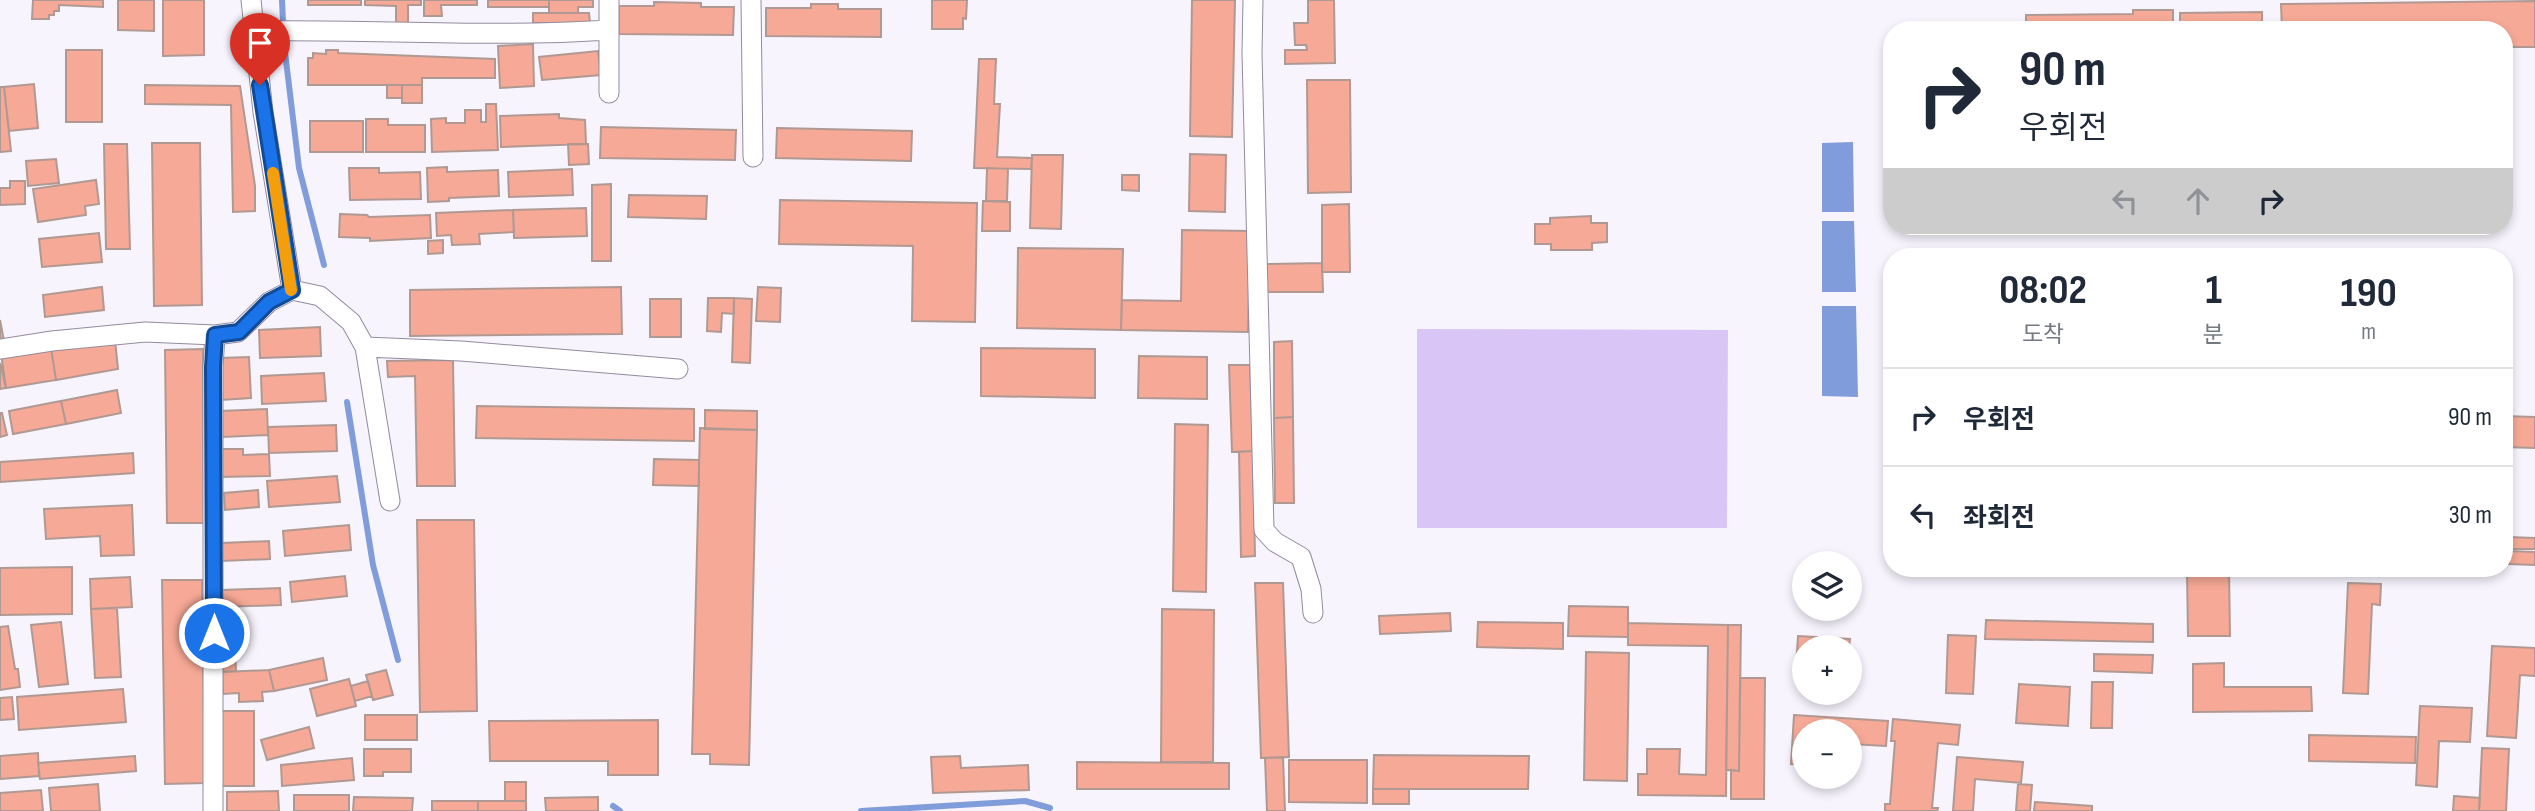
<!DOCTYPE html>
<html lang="ko">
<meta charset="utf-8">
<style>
:root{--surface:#fff;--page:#f6f6f7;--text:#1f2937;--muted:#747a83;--line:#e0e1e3}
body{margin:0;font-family:"Sofia Sans Condensed","Noto Sans KR",sans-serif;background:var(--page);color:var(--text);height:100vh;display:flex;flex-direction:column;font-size:26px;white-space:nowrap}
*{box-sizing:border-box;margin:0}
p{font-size:23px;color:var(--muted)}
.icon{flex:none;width:38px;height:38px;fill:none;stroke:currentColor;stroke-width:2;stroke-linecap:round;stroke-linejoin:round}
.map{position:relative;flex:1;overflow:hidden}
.side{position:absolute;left:1883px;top:248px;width:630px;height:329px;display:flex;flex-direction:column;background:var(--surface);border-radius:28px;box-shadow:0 4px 10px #0003}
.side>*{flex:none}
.banner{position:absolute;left:1883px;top:21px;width:630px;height:214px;border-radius:28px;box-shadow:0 4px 10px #0003;background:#fff;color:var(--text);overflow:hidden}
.buttons{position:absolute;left:1792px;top:551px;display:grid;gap:14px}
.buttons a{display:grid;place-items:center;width:70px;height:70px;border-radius:50%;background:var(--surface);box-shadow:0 4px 10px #0003;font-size:35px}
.pin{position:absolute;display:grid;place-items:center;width:60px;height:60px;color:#fff;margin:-72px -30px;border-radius:50% 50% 50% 0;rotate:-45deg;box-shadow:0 0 7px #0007}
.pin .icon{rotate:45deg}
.me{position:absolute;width:77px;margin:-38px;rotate:0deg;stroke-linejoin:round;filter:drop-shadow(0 0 5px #0008)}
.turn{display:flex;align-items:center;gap:24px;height:147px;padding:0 21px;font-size:32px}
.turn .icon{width:91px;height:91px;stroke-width:2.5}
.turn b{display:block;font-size:49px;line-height:60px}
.lanes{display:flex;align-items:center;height:66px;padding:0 21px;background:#0003;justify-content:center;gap:35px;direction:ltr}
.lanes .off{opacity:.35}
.eta{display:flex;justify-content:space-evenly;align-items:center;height:119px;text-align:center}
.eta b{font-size:42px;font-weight:700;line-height:49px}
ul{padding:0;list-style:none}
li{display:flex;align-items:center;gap:21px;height:98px;padding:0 21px;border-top:2px solid var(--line)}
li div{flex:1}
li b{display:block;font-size:26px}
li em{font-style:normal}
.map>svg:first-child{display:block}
</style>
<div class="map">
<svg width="2535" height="811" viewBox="0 0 2535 811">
<rect width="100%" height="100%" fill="#f7f4fd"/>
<path fill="#dac5f7" d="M 1417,329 L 1728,330 L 1727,528 L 1417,528 Z"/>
<path fill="#809cda" d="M 1853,142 L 1854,212 L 1822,212 L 1822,143 Z
M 1822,221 L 1854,221 L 1856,292 L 1822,292 Z
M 1856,306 L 1858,397 L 1822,396 L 1822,306 Z"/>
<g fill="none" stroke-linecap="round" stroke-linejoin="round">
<path stroke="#809cda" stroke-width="6" d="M 282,0 L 284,44 L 299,168 L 324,265
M 347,402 L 373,565 L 398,660
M 613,806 L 620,811
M 861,811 L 1025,801 L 1050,808"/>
</g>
<path fill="#f6a996" stroke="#b19993" stroke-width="2" d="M 33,0 L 103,0 L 103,7 L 59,5 L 59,11 L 54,11 L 54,15 L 49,15 L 49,19 L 32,19 Z
M 118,0 L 154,0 L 154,31 L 118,30 Z
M 163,0 L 204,0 L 204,55 L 163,56 Z
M 308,0 L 361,0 L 361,5 L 308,5 Z
M 365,0 L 421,0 L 421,5 L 408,5 L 408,23 L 396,23 L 396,6 L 365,5 Z
M 424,0 L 477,0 L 477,5 L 441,5 L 442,16 L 424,16 Z
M 488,0 L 549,0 L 549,7 L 488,7 Z
M 549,0 L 593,0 L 593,7 L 578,7 L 578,13 L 549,13 Z
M 932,0 L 967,0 L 966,19 L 963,18 L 963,29 L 932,29 Z
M 1192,0 L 1235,0 L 1232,137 L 1190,136 Z
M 1308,0 L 1334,0 L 1335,63 L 1285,64 L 1285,50 L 1307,50 L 1306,45 L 1295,45 L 1294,23 L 1308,23 Z
M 2535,1 L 2535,47 L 2504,47 L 2504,30 L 2282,30 L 2281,4 Z
M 654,2 L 701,3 L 701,7 L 734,7 L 733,35 L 619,34 L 619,6 L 654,6 Z
M 811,4 L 838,4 L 838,9 L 881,9 L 881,37 L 766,36 L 766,8 L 811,8 Z
M 2133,10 L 2173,10 L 2173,30 L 2026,30 L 2026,15 L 2133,14 Z
M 2262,12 L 2262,30 L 2180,30 L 2180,13 Z
M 533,13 L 589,13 L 590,23 L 533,23 Z
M 533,44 L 534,86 L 500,88 L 498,46 Z
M 66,50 L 102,50 L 102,122 L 66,122 Z
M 326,50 L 338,50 L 338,53 L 495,59 L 495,78 L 422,78 L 422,85 L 308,85 L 308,58 L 313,58 L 313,53 L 326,54 Z
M 598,51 L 601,75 L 542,80 L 539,57 Z
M 979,59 L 996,59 L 994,104 L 1000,104 L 997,157 L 1032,158 L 1031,169 L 974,168 Z
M 1307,80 L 1350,80 L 1351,192 L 1308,193 Z
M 34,84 L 38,128 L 9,131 L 4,87 Z
M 145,85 L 240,86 L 255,186 L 255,211 L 233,212 L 231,105 L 145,104 Z
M 387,85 L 402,85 L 402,98 L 387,98 Z
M 402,85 L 422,85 L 422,103 L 402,103 Z
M 0,87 L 4,87 L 11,151 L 0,152 Z
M 486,104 L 496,104 L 498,150 L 432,152 L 431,119 L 446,118 L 446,123 L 465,123 L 465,110 L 481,110 L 481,122 L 486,122 Z
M 559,114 L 559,118 L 585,120 L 586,144 L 501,147 L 500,116 Z
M 366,119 L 388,119 L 388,125 L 425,125 L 425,152 L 366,152 Z
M 310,121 L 363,121 L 363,152 L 310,152 Z
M 601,127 L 736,130 L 735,160 L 600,158 Z
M 777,128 L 912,131 L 911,161 L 776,158 Z
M 152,143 L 200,143 L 202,305 L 154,306 Z
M 104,144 L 127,144 L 130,249 L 106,249 Z
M 568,144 L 588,144 L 589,164 L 569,165 Z
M 1190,154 L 1226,155 L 1225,212 L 1189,211 Z
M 1032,155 L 1063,155 L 1061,229 L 1030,228 Z
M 56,159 L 59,183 L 28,186 L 26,161 Z
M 447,167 L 447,172 L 498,170 L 499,196 L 449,198 L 449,201 L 428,202 L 427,168 Z
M 349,168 L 379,168 L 379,173 L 420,172 L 421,199 L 350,200 Z
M 987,168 L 1008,169 L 1007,201 L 986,201 Z
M 572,169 L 573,195 L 509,197 L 508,172 Z
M 1122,175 L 1139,175 L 1139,191 L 1122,190 Z
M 96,180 L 99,204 L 85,206 L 86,215 L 38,222 L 33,189 Z
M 10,181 L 25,181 L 25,204 L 0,205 L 0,188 L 10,188 Z
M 611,184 L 611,261 L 592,261 L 592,185 Z
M 629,195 L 707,196 L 706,219 L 628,217 Z
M 780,200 L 977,203 L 975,322 L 912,321 L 913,246 L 779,244 Z
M 983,201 L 1010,202 L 1010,231 L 982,231 Z
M 1349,204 L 1350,272 L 1322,272 L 1322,205 Z
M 586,208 L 587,236 L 514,238 L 513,210 Z
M 513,210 L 514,232 L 479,234 L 480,244 L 452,245 L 451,235 L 437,236 L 436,213 Z
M 340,214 L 367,215 L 369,217 L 430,215 L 431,238 L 370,241 L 370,238 L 339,237 Z
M 1591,216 L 1591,223 L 1607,223 L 1607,242 L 1592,243 L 1592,250 L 1551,250 L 1551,244 L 1535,244 L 1535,224 L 1550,224 L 1550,218 Z
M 1182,230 L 1250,231 L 1248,332 L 1121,330 L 1122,300 L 1181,301 Z
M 99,233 L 102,262 L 42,267 L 39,239 Z
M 443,240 L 443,253 L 428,254 L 428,241 Z
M 1018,248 L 1123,249 L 1121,330 L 1017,328 Z
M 1322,263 L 1323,292 L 1266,292 L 1266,264 Z
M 102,287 L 104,310 L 45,317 L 43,295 Z
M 621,287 L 622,334 L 410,336 L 410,290 Z
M 758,287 L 781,288 L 780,322 L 756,321 Z
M 708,298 L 734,298 L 734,314 L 722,313 L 721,332 L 707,331 Z
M 734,298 L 752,299 L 750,363 L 732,362 Z
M 650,299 L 681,299 L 681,337 L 650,337 Z
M 0,320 L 4,341 L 0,342 Z
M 320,327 L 321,356 L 260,358 L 259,330 Z
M 115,340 L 118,369 L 56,380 L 51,348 Z
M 1292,341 L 1293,417 L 1274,418 L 1274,342 Z
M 51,348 L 56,380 L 6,388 L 1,354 Z
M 981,348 L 1095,349 L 1095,398 L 981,396 Z
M 203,349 L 204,523 L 167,523 L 165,350 Z
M 1139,356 L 1207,357 L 1207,399 L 1138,398 Z
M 249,357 L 251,398 L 221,400 L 220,358 Z
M 453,360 L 455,486 L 417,486 L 415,376 L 388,377 L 387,361 Z
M 0,363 L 6,388 L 0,389 Z
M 1229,365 L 1250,365 L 1253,451 L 1232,452 Z
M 324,373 L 326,401 L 262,404 L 261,376 Z
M 117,390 L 121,413 L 66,424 L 61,401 Z
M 61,401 L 66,424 L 13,434 L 9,411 Z
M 477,406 L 694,409 L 694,441 L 476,438 Z
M 267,409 L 268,435 L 222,437 L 221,411 Z
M 705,410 L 757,411 L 757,430 L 705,429 Z
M 0,413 L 2,413 L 7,435 L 0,437 Z
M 2504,416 L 2535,417 L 2535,448 L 2504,447 Z
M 1293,417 L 1294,503 L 1275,503 L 1274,418 Z
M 1175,424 L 1208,425 L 1206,592 L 1173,591 Z
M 336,425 L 337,451 L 269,453 L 268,427 Z
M 700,428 L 757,430 L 749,765 L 710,764 L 710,754 L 692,754 Z
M 220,449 L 243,449 L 243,455 L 269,454 L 270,476 L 220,477 Z
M 1253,451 L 1255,556 L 1241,557 L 1239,452 Z
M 133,453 L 134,473 L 0,482 L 0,462 Z
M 654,459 L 699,460 L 699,486 L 653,485 Z
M 337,476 L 340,502 L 269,507 L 267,481 Z
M 258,490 L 259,507 L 225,510 L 224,493 Z
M 132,505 L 134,555 L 101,556 L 100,536 L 46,539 L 44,509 Z
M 417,520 L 474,520 L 477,711 L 420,712 Z
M 349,525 L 351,550 L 285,556 L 283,531 Z
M 2509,537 L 2535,538 L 2535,549 L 2509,549 Z
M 269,541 L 270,559 L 222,561 L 222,543 Z
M 2509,551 L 2535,552 L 2535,565 L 2509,564 Z
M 72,567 L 72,614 L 0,615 L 0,568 Z
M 2175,569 L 2295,569 L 2295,572 L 2229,572 L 2230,636 L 2188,636 L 2187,572 L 2175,572 Z
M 345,576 L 347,596 L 292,602 L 290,582 Z
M 130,577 L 132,607 L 91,609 L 90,579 Z
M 162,580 L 202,580 L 205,783 L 165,784 Z
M 1255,583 L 1283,583 L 1289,757 L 1261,758 Z
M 2348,583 L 2381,584 L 2380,605 L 2372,604 L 2368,694 L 2343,693 Z
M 280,588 L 281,605 L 223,607 L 222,590 Z
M 1569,606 L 1628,607 L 1628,637 L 1568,636 Z
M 117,608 L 121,677 L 95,678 L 91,609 Z
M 1162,609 L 1214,610 L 1213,762 L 1161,762 Z
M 1450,613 L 1451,631 L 1380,634 L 1379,616 Z
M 1986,620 L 2153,624 L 2153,642 L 1985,639 Z
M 61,622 L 68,684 L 39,687 L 31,625 Z
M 1478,622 L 1563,623 L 1563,649 L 1477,647 Z
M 1628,623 L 1728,625 L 1726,796 L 1638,795 L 1638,774 L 1647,774 L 1647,749 L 1680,749 L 1679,774 L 1706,775 L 1708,646 L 1628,645 Z
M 1728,625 L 1741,625 L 1739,771 L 1726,770 Z
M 8,626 L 15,669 L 18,669 L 20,687 L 0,690 L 0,627 Z
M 220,635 L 234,635 L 236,671 L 222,672 Z
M 1948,635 L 1976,636 L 1973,694 L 1946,693 Z
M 1798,636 L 1850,639 L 1849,648 L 1804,648 L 1804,667 L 1796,667 Z
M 2492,646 L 2535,648 L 2535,676 L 2520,675 L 2516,738 L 2487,736 Z
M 1586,652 L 1629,653 L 1627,781 L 1584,780 Z
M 2094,654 L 2153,655 L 2152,673 L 2094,671 Z
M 323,658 L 327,680 L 274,691 L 269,670 Z
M 2224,663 L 2224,687 L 2311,687 L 2312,711 L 2193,712 L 2193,664 Z
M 269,670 L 274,691 L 262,692 L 263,701 L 239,702 L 239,693 L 223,694 L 222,672 Z
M 386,670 L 393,695 L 373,700 L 366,675 Z
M 1740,678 L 1765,678 L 1764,799 L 1731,799 L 1731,770 L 1739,771 Z
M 349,679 L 356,706 L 317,716 L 310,689 Z
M 368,681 L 372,696 L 355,701 L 351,686 Z
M 2092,682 L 2113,682 L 2112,728 L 2091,728 Z
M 2019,684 L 2070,687 L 2068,726 L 2016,723 Z
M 123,689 L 126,722 L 19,730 L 17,697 Z
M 12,697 L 14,719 L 0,720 L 0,698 Z
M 2420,706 L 2472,708 L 2470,742 L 2439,741 L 2437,787 L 2416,785 Z
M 221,711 L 254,711 L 254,786 L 221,786 Z
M 365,715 L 417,715 L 417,740 L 365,740 Z
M 1794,715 L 1888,721 L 1886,746 L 1850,744 L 1850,732 L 1804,732 L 1804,765 L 1791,764 Z
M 1893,719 L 1960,725 L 1958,745 L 1938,743 L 1932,808 L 1938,808 L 1937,811 L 1885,811 L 1885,804 L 1890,804 L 1895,741 L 1891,741 Z
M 658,720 L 658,775 L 608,775 L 608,761 L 490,761 L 489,721 Z
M 309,727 L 314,748 L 267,760 L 261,740 Z
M 2309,735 L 2416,737 L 2415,763 L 2309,761 Z
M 2482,748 L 2509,749 L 2506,811 L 2479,811 Z
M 364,749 L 411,749 L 411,772 L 383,772 L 383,776 L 364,776 Z
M 38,753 L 39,776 L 0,779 L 0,756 Z
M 1374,755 L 1529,756 L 1528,789 L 1373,789 Z
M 135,756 L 136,771 L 40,779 L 38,763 Z
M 960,756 L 961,768 L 1028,765 L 1029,790 L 933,793 L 931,757 Z
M 1283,757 L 1285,811 L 1267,811 L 1265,758 Z
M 1957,757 L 2023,762 L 2021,783 L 1975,779 L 1973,811 L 1953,811 Z
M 352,758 L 354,780 L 282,786 L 281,765 Z
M 1289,760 L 1367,760 L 1367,803 L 1289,802 Z
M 1077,762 L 1229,763 L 1229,789 L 1077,789 Z
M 505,782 L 526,782 L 526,801 L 505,801 Z
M 98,784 L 100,811 L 51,811 L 49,788 Z
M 2018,784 L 2032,785 L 2030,811 L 2016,811 Z
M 1373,789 L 1409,789 L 1409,804 L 1373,804 Z
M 41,790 L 43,811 L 0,811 L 0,793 Z
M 278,791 L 279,811 L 227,811 L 227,792 Z
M 294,795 L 349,795 L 349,811 L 294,811 Z
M 2454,796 L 2480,798 L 2479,811 L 2453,811 Z
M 354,797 L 413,798 L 412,811 L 353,811 Z
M 598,797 L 598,811 L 546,811 L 545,798 Z
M 432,801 L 478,801 L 478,811 L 432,811 Z
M 478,801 L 526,801 L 526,811 L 478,811 Z
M 2035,802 L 2092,806 L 2092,811 L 2034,811 Z"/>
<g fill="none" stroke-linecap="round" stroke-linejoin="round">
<defs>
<path id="minor" d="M 251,0 L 263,112 L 292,290
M 609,0 L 609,93
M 751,0 L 753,157
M 1253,0 L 1252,53 L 1264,530 L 1275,542 L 1301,557 L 1311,589 L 1313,613
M 254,31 C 372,29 491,38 609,30
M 365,347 L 461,351 L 678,369
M 0,349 L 52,341 L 145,332 L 215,335
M 213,811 L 213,367 L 215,335 L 238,332 L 269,302 L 292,290 L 320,296 L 351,322 L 365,347 L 390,501"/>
</defs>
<use href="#minor" stroke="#938b9f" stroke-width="21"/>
<use href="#minor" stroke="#fff" stroke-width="19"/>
</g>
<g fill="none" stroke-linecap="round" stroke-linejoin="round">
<defs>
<path id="route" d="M 214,633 L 213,367 L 215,335 L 239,332 L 269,302 L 292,290 L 260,85"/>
</defs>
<use href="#route" stroke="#114b97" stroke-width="18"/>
<use href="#route" stroke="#1a73e8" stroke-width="12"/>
<path stroke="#f59e0b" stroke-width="12" d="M 273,173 L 291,290"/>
</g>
</svg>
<div class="buttons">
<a><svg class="icon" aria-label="layers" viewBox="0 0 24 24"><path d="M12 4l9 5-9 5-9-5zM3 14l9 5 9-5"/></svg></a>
<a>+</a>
<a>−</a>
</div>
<div class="pin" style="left:260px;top:85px;background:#d93025"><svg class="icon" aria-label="arrive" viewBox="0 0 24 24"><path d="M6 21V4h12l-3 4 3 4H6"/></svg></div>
<svg class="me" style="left:214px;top:633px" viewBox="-20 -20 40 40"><circle r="17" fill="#1a73e8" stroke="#fff" stroke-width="3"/><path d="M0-11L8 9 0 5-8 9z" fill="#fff"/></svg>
<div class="banner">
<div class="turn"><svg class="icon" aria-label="right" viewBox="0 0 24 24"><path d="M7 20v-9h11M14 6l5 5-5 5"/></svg><div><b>90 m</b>우회전</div></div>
<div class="lanes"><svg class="icon off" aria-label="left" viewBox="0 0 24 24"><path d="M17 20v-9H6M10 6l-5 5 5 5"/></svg><svg class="icon off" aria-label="ahead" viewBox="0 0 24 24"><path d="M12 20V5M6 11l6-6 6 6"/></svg><svg class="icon" aria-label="right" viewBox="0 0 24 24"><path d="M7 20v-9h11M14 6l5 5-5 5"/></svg></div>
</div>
<section class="side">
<div class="eta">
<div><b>08:02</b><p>도착</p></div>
<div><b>1</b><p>분</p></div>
<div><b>190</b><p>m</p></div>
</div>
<ul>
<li><svg class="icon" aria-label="right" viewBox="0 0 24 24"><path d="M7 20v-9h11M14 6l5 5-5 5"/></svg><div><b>우회전</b></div><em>90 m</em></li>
<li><svg class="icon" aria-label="left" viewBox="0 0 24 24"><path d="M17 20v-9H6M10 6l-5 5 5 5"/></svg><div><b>좌회전</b></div><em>30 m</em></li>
</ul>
</section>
</div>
